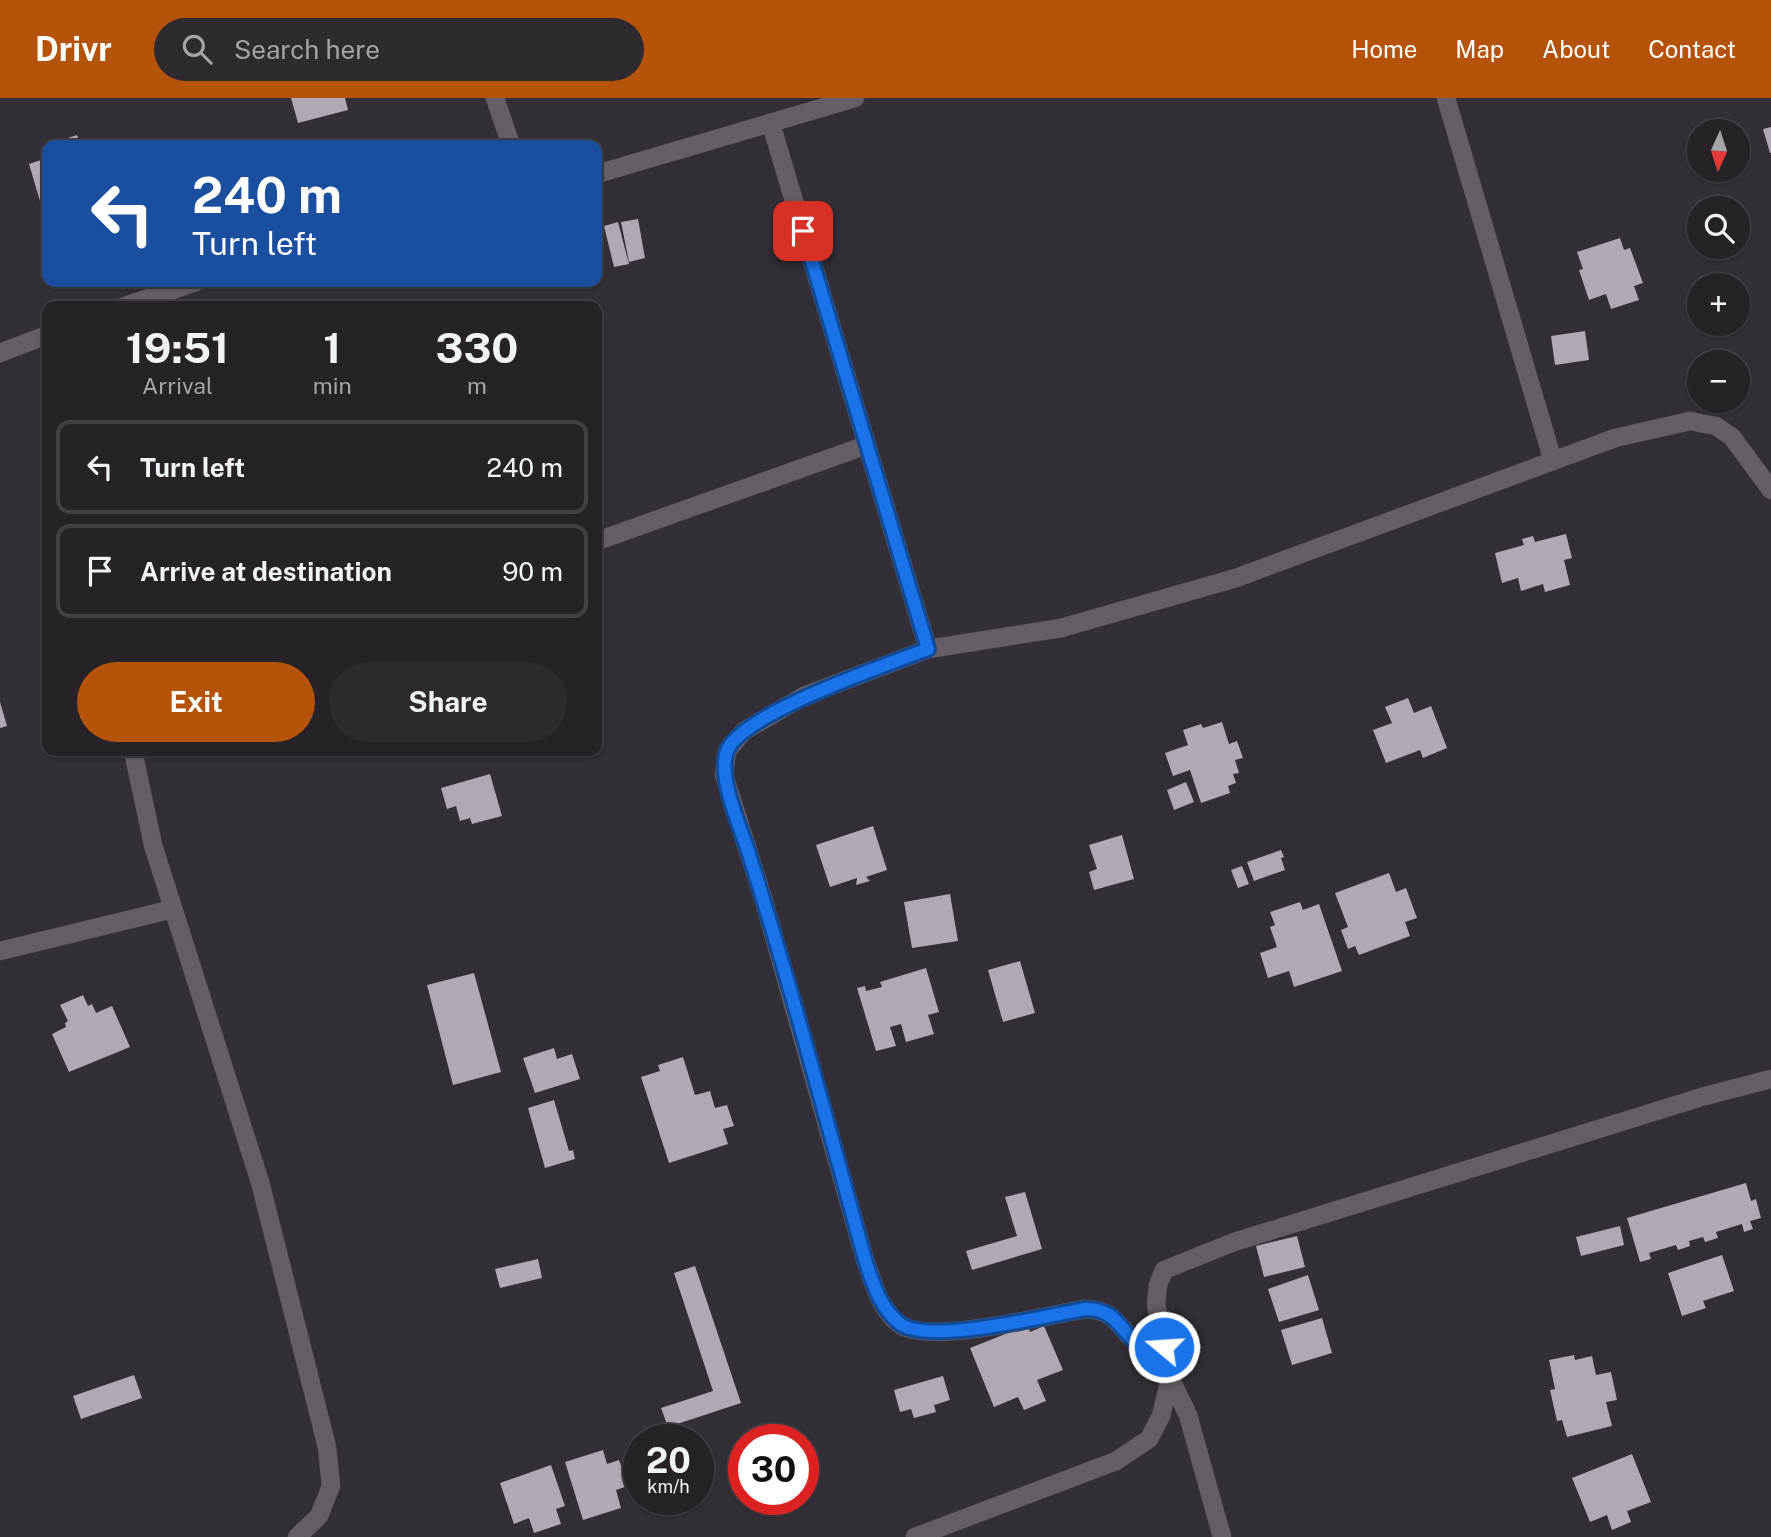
<!DOCTYPE html>
<meta charset="utf-8">
<style>
:root{--surface:#272228;--page:#2f2a30;--text:#f1f3f6;--muted:#a4a4a8;--line:#433f45;--accent:#b45309}
body{margin:0;font-family:"Public Sans",sans-serif;background:var(--page);color:var(--text);height:100vh;display:flex;flex-direction:column;font-size:26px;white-space:nowrap}
*{box-sizing:border-box;margin:0}
p{font-size:23px;color:var(--muted)}
.icon{flex:none;width:38px;height:38px;fill:none;stroke:currentColor;stroke-width:2;stroke-linecap:round;stroke-linejoin:round}
.map{position:relative;flex:1;overflow:hidden}
.side{position:absolute;left:42px;top:203px;width:560px;height:455px;display:flex;flex-direction:column;background:var(--surface);border-radius:14px;box-shadow:0 2px 5px #0004,0 0 0 2px var(--line)}
.side>*{flex:none}
.top-card{position:absolute;left:42px;top:42px;width:560px;height:147px;border-radius:14px;box-shadow:0 2px 5px #0004,0 0 0 2px var(--line);background:#1a4fa0;color:#fff;overflow:hidden}
.needle{width:46px;rotate:183deg}
.fabs{position:absolute;left:1687px;top:21px;display:grid;gap:14px}
.fabs a{display:grid;place-items:center;width:63px;height:63px;border-radius:50%;background:var(--surface);box-shadow:0 2px 5px #0004,0 0 0 2px var(--line);font-size:35px}
.speed{position:absolute;left:623px;top:1326px;display:flex;gap:14px;font-size:35px;font-weight:700;text-align:center}
.speed>*{display:grid;place-content:center;width:91px;height:91px;border-radius:50%;background:var(--surface);box-shadow:0 2px 5px #0004,0 0 0 2px var(--line);line-height:1}
.speed small{font-size:18px;font-weight:400}
.speed .limit{border:10px solid #d22;background:#fff;color:#111}
.pin{position:absolute;display:grid;place-items:center;width:60px;height:60px;color:#fff;margin:-30px;border-radius:14px;box-shadow:0 4px 10px #0006}
.me{position:absolute;width:77px;margin:-38px;rotate:288deg;stroke-linejoin:round;filter:drop-shadow(0 0 5px #0008)}
.turn{display:flex;align-items:center;gap:24px;height:147px;padding:0 35px;font-size:32px}
.turn .icon{width:91px;height:91px;stroke-width:2.5}
.turn b{display:block;font-size:49px;line-height:60px}
.eta{display:flex;justify-content:space-evenly;align-items:center;height:119px;text-align:center}
.eta b{font-size:42px;font-weight:700;line-height:49px}
.primary-button{display:flex;gap:14px;margin-top:auto;padding:14px 35px}
.primary-button a{flex:1;height:80px;border-radius:42px;background:var(--accent);color:#fff;font-size:28px;font-weight:700;line-height:80px;text-align:center}
.primary-button a+a{background:var(--page);color:var(--text)}
ul{padding:0;list-style:none}
li{display:flex;align-items:center;gap:21px;height:94px;margin:0 14px 10px;padding:0 21px;border:4px solid var(--line);border-radius:14px}
li div{flex:1}
li b{display:block;font-size:26px}
li em{font-style:normal}
header{display:flex;align-items:center;gap:42px;box-sizing:border-box;height:98px;padding:0 35px;background:var(--accent);color:#fff}
header strong{font-size:33px}
nav{display:flex;gap:38px;margin-inline-start:auto;font-size:24px}
.search{width:490px;height:63px;background:var(--page);display:flex;align-items:center;gap:18px;box-sizing:border-box;padding:0 24px;border-radius:38px;color:var(--muted);font-size:26px}
.map>svg:first-child{display:block}
</style>
<header>
<strong>Drivr</strong>
<div class="search"><svg class="icon" aria-label="search" viewBox="0 0 24 24"><circle cx="10" cy="10" r="6"/><path d="M15 15l6 6"/></svg>Search here</div>
<nav><a>Home</a><a>Map</a><a>About</a><a>Contact</a></nav>
</header>
<div class="map">
<svg width="1771" height="1439" viewBox="0 0 1771 1439">
<rect width="100%" height="100%" fill="#342e36"/>
<path fill="#b0a8b2" d="M 291,0 L 345,0 L 348,12 L 298,25 Z
M 1771,29 L 1771,55 L 1770,55 L 1763,31 Z
M 77,37 L 80,45 L 83,44 L 84,47 L 47,47 L 47,108 L 42,110 L 29,66 L 47,60 L 43,48 Z
M 638,121 L 645,160 L 629,164 L 621,124 Z
M 618,124 L 629,166 L 614,169 L 604,128 Z
M 1620,140 L 1624,152 L 1630,150 L 1643,185 L 1634,188 L 1639,202 L 1611,211 L 1606,196 L 1589,202 L 1579,172 L 1583,171 L 1577,154 Z
M 1585,233 L 1589,262 L 1555,267 L 1551,238 Z
M 1566,436 L 1572,460 L 1564,462 L 1570,487 L 1545,494 L 1543,486 L 1521,493 L 1518,480 L 1502,485 L 1495,455 L 1524,447 L 1522,441 L 1533,438 L 1535,444 Z
M 1408,600 L 1414,615 L 1431,608 L 1447,650 L 1423,660 L 1420,652 L 1386,665 L 1373,632 L 1392,625 L 1385,609 Z
M 0,604 L 7,628 L 0,630 Z
M 1222,624 L 1229,646 L 1237,643 L 1243,660 L 1235,662 L 1239,675 L 1233,676 L 1236,685 L 1228,688 L 1230,695 L 1201,705 L 1190,672 L 1173,678 L 1165,655 L 1188,647 L 1183,632 L 1201,626 L 1203,630 Z
M 490,676 L 502,718 L 472,726 L 470,720 L 460,723 L 456,708 L 447,711 L 441,690 Z
M 1186,684 L 1194,704 L 1174,712 L 1167,692 Z
M 873,728 L 887,772 L 866,779 L 870,783 L 856,787 L 857,780 L 830,789 L 816,747 Z
M 1122,737 L 1134,781 L 1094,792 L 1089,774 L 1097,771 L 1089,747 Z
M 1281,752 L 1284,759 L 1281,760 L 1285,772 L 1254,783 L 1247,764 Z
M 1242,768 L 1249,786 L 1238,790 L 1231,772 Z
M 1389,775 L 1396,794 L 1406,790 L 1417,820 L 1405,824 L 1410,838 L 1359,857 L 1355,848 L 1348,851 L 1341,832 L 1348,829 L 1335,795 Z
M 950,796 L 958,843 L 912,850 L 904,804 Z
M 1300,804 L 1303,812 L 1319,806 L 1342,873 L 1294,889 L 1289,873 L 1268,880 L 1260,855 L 1277,849 L 1270,829 L 1275,827 L 1270,814 Z
M 1020,863 L 1035,915 L 1003,924 L 988,872 Z
M 926,870 L 939,914 L 928,917 L 934,936 L 906,944 L 901,926 L 890,929 L 896,948 L 876,953 L 857,890 L 865,888 L 866,893 L 882,889 L 880,884 Z
M 474,875 L 501,974 L 453,987 L 427,887 Z
M 83,897 L 88,908 L 92,906 L 96,915 L 112,908 L 130,949 L 69,974 L 52,936 L 66,929 L 65,925 L 68,923 L 60,907 Z
M 554,950 L 557,961 L 572,956 L 580,981 L 535,995 L 523,960 Z
M 683,959 L 695,997 L 710,993 L 715,1010 L 727,1007 L 734,1028 L 723,1031 L 728,1046 L 669,1065 L 641,979 L 660,973 L 658,967 Z
M 554,1002 L 569,1053 L 573,1052 L 575,1061 L 545,1070 L 528,1010 Z
M 1746,1085 L 1751,1103 L 1756,1101 L 1761,1120 L 1750,1123 L 1753,1131 L 1744,1134 L 1742,1126 L 1716,1134 L 1718,1140 L 1705,1144 L 1703,1139 L 1689,1143 L 1690,1148 L 1678,1152 L 1676,1147 L 1649,1155 L 1651,1161 L 1640,1164 L 1627,1120 Z
M 1025,1094 L 1042,1151 L 972,1172 L 966,1153 L 1017,1138 L 1005,1099 Z
M 1620,1128 L 1624,1147 L 1581,1158 L 1576,1139 Z
M 1297,1138 L 1305,1169 L 1264,1179 L 1256,1148 Z
M 1722,1157 L 1734,1193 L 1703,1203 L 1706,1210 L 1682,1218 L 1668,1175 Z
M 538,1161 L 542,1180 L 500,1190 L 495,1171 Z
M 695,1168 L 741,1305 L 668,1329 L 661,1310 L 713,1293 L 674,1175 Z
M 1308,1177 L 1319,1212 L 1279,1224 L 1268,1191 Z
M 1322,1220 L 1332,1255 L 1292,1267 L 1281,1232 Z
M 1028,1227 L 1030,1234 L 1044,1228 L 1063,1272 L 1037,1282 L 1046,1303 L 1024,1312 L 1018,1299 L 994,1309 L 970,1250 Z
M 1574,1257 L 1575,1262 L 1592,1258 L 1596,1277 L 1611,1274 L 1617,1302 L 1606,1304 L 1612,1328 L 1567,1339 L 1562,1322 L 1557,1323 L 1550,1292 L 1555,1291 L 1549,1262 Z
M 134,1277 L 142,1300 L 81,1321 L 73,1298 Z
M 943,1278 L 950,1302 L 934,1307 L 936,1314 L 914,1320 L 911,1311 L 900,1314 L 894,1292 Z
M 603,1352 L 607,1366 L 619,1362 L 628,1388 L 616,1392 L 621,1410 L 583,1422 L 565,1364 Z
M 1632,1356 L 1651,1404 L 1627,1413 L 1631,1424 L 1612,1432 L 1607,1417 L 1590,1424 L 1572,1380 Z
M 551,1367 L 565,1408 L 556,1411 L 561,1426 L 534,1435 L 529,1420 L 514,1426 L 500,1385 Z"/>
<g fill="none" stroke-linecap="round" stroke-linejoin="round">
<defs>
<path id="street" d="M 495,0 L 511,47
M 1446,0 L 1553,363
M 771,26 L 928,551
M 597,76 L 855,0
M 125,208 L 196,184
M 0,255 L 47,237
M 597,443 L 867,347
M 133,653 L 153,747 L 260,1084 L 327,1349 L 331,1388 L 319,1418 L 297,1439
M 0,853 L 173,811
M 1164,1249 C 1159,1249 1152,1250 1147,1249 C 1120,1241 1122,1211 1085,1211 C 1048,1217 927,1248 899,1226 C 879,1210 875,1188 866,1165 L 764,803 L 724,677 L 727,653 L 744,633 L 804,598 L 928,551 L 1061,530 L 1236,480 L 1615,340 L 1690,323 L 1716,328 L 1732,339 L 1771,392
M 915,1439 L 1116,1363 L 1149,1341 L 1161,1318 L 1170,1280
M 1222,1439 L 1188,1317 L 1170,1280 L 1156,1206 L 1158,1187 L 1164,1172 L 1234,1144 L 1705,998 L 1771,981"/>
</defs>
<use href="#street" stroke="#504b51" stroke-width="19"/>
<use href="#street" stroke="#655e67" stroke-width="18"/>
</g>
<g fill="none" stroke-linecap="round" stroke-linejoin="round">
<defs>
<path id="route" d="M 803,133 L 928,551 C 887,567 742,615 727,653 C 717,679 741,730 749,756 C 792,891 828,1028 866,1165 C 874,1188 880,1209 899,1225 C 927,1248 1048,1217 1086,1211 C 1122,1211 1120,1241 1147,1249 C 1152,1250 1159,1249 1164,1249"/>
</defs>
<use href="#route" stroke="#114b97" stroke-width="18"/>
<use href="#route" stroke="#1a73e8" stroke-width="12"/>
</g>
</svg>
<div class="fabs">
<a><svg class="needle" viewBox="-14 -14 28 28"><path d="M0-13l5 13h-10z" fill="#e53935"/><path d="M0 13l5-13h-10z" fill="#a4a4a8"/></svg></a>
<a><svg class="icon" aria-label="search" viewBox="0 0 24 24"><circle cx="10" cy="10" r="6"/><path d="M15 15l6 6"/></svg></a>
<a>+</a>
<a>−</a>
</div>
<div class="speed"><div>20<small>km/h</small></div><div class="limit">30</div></div>
<div class="pin" style="left:803px;top:133px;background:#d93025"><svg class="icon" aria-label="arrive" viewBox="0 0 24 24"><path d="M6 21V4h12l-3 4 3 4H6"/></svg></div>
<svg class="me" style="left:1164px;top:1249px" viewBox="-20 -20 40 40"><circle r="17" fill="#1a73e8" stroke="#fff" stroke-width="3"/><path d="M0-11L8 9 0 5-8 9z" fill="#fff"/></svg>
<div class="top-card">
<div class="turn"><svg class="icon" aria-label="left" viewBox="0 0 24 24"><path d="M17 20v-9H6M10 6l-5 5 5 5"/></svg><div><b>240 m</b>Turn left</div></div>
</div>
<section class="side">
<div class="eta">
<div><b>19:51</b><p>Arrival</p></div>
<div><b>1</b><p>min</p></div>
<div><b>330</b><p>m</p></div>
</div>
<ul>
<li><svg class="icon" aria-label="left" viewBox="0 0 24 24"><path d="M17 20v-9H6M10 6l-5 5 5 5"/></svg><div><b>Turn left</b></div><em>240 m</em></li>
<li><svg class="icon" aria-label="arrive" viewBox="0 0 24 24"><path d="M6 21V4h12l-3 4 3 4H6"/></svg><div><b>Arrive at destination</b></div><em>90 m</em></li>
</ul>
<div class="primary-button"><a>Exit</a><a>Share</a></div>
</section>
</div>
